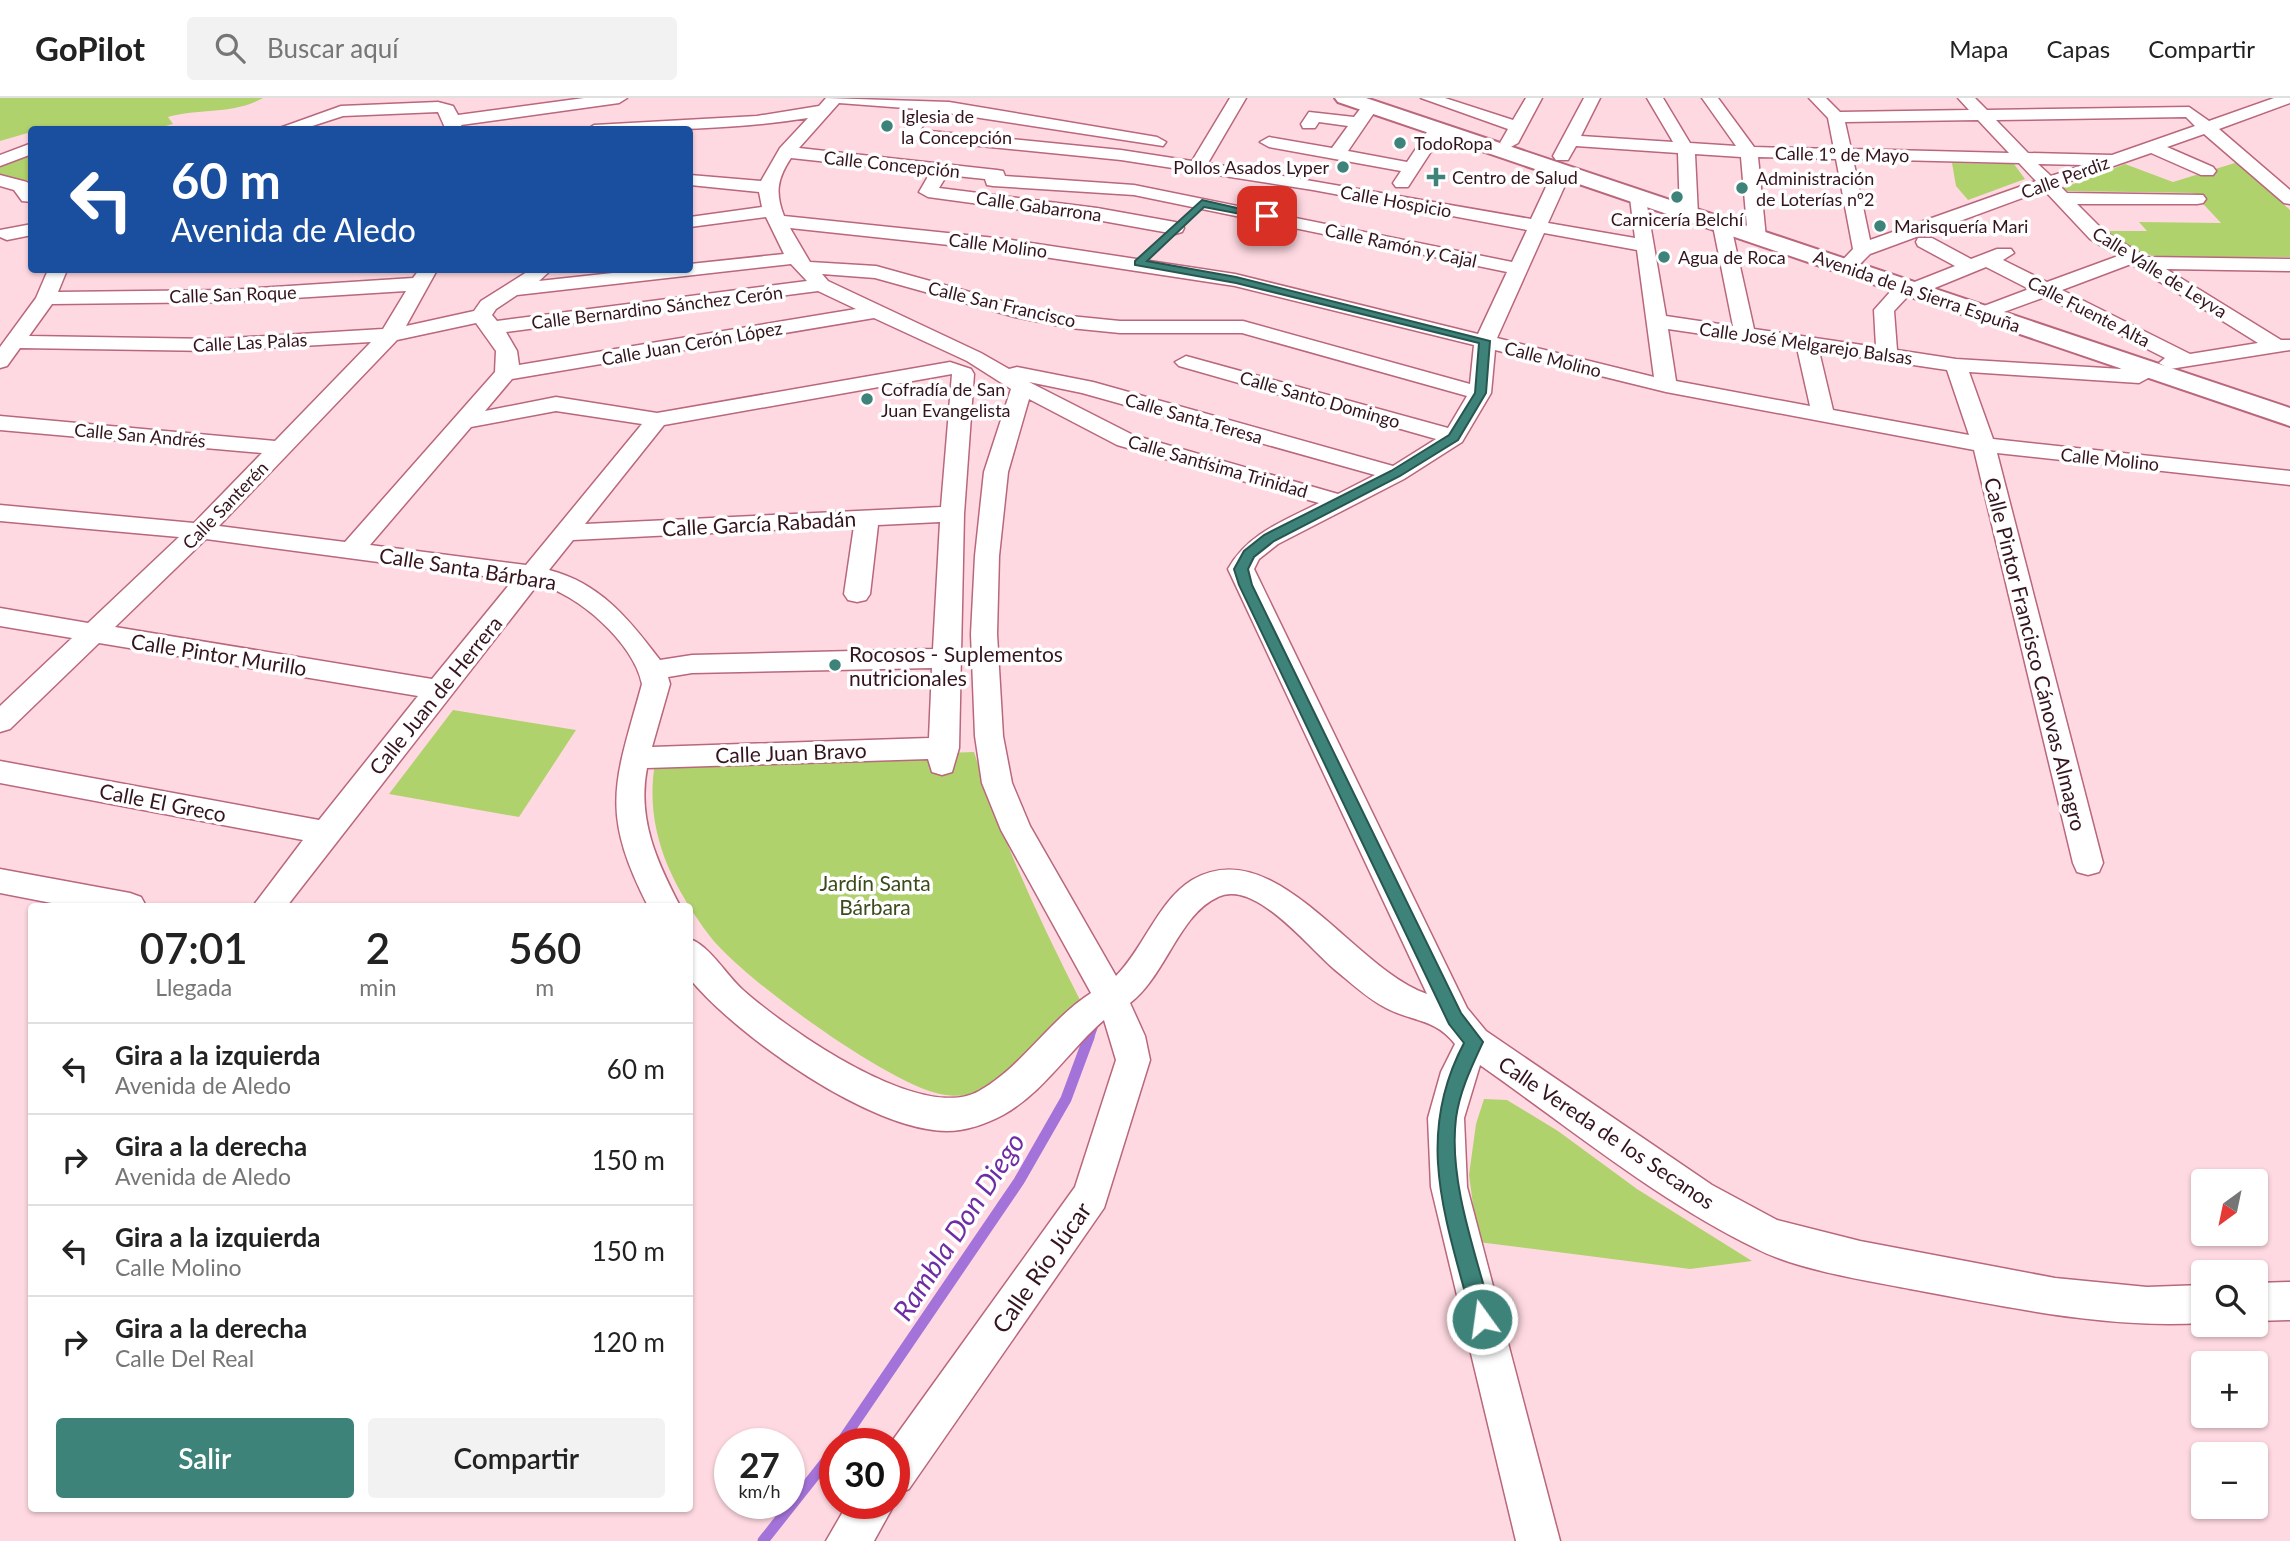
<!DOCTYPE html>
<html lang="es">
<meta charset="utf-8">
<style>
:root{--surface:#fff;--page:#f2f2f2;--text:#222;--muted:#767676;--line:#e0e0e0;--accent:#3d837a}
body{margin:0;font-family:Lato,sans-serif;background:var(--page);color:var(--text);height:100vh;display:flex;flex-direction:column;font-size:26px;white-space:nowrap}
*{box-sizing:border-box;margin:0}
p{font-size:23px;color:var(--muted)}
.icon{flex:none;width:38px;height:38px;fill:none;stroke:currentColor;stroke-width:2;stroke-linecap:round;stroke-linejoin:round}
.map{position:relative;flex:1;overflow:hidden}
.panel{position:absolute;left:28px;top:805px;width:665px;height:609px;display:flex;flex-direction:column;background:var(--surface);border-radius:7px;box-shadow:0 2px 5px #0004}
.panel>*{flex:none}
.hud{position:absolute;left:28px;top:28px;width:665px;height:147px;border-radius:7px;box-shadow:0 2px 5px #0004;background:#1a4fa0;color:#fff;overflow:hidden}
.needle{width:46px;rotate:213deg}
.tools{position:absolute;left:2191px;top:1071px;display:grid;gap:14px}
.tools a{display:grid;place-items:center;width:77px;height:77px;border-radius:7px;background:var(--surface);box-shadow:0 2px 5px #0004;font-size:35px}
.speed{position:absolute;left:714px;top:1330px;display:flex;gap:14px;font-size:35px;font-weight:700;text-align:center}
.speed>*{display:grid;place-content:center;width:91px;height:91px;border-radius:50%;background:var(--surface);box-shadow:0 2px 5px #0004;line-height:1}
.speed small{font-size:18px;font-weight:400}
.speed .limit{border:10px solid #d22;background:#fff;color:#111}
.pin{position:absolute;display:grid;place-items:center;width:60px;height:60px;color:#fff;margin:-30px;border-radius:14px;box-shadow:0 4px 10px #0006}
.me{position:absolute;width:77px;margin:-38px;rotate:346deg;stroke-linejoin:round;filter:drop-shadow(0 0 5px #0008)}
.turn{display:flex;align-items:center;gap:24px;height:147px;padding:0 28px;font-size:32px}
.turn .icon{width:91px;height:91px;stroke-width:2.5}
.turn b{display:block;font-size:49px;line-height:60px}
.eta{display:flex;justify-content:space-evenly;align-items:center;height:119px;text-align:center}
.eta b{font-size:42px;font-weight:600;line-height:49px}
.primary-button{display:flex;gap:14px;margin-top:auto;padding:14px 28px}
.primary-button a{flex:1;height:80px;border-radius:7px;background:var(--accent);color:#fff;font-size:28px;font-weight:600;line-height:80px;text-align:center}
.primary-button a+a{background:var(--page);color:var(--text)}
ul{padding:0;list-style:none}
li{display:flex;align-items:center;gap:21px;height:91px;padding:0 28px;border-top:2px solid var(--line)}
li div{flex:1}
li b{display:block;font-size:26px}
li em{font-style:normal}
header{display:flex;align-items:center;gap:42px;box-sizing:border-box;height:98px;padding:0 35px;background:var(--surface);border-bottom:2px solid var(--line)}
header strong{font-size:33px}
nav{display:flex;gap:38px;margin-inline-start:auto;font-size:24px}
.search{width:490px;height:63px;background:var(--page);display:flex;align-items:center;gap:18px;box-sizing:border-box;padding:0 24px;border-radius:7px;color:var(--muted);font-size:26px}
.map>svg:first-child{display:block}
</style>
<header>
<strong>GoPilot</strong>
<div class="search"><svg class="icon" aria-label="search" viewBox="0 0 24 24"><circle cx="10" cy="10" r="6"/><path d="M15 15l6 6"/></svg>Buscar aquí</div>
<nav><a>Mapa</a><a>Capas</a><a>Compartir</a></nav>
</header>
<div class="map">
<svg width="2290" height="1443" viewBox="0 0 2290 1443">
<rect width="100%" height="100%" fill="#ffd9e1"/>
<path fill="#b0d26d" d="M 0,0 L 263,0 C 233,17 200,10 168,19 L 173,26 L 150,32 L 32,32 L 31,34 L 0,43 Z
M 31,51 L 31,81 L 18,85 L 0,79 L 0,65 Z
M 2238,64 L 2290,112 L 2290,159 L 2160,159 L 2137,154 L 2105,133 L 2147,133 L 2139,124 L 2221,125 L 2193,95 L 2066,93 L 2063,90 L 2125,66 L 2173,84 Z
M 1952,65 L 2014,66 L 2025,81 L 1968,102 L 1956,88 Z
M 453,612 L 576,632 L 519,719 L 389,696 Z
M 974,654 C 1002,743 1039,821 1081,904 L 991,989 C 974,997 959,1000 940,996 C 889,986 741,880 709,837 C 670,785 644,730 655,665 Z
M 1484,1001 L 1507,1002 L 1558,1033 L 1637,1091 L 1752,1163 L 1690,1171 L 1478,1144 L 1469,1077 L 1476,1026 Z"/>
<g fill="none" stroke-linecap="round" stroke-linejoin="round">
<path stroke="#a473d9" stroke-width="9" d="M 1089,941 L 1095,924"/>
<path stroke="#a473d9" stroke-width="11" d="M 840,1346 L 1019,1083 L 1066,1001 L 1089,939
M 763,1443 L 835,1352"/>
<defs>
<path id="street" d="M 584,0 L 627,0 L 619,5 L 461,27 L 463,32 L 446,32 L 438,14 L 343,18 L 300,32 L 274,32 L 341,8 L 438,4 L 453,8 L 458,17 Z
M 826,0 L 949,4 L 1157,39 L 1166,44 L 1163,48 L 934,13 L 920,32 L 1121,52 L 1192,63 L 1230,0 L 1246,0 L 1208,65 L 1531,121 L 1553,74 L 1562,69 L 1571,74 L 1548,125 L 1635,140 L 1630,100 L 1639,95 L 1645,96 L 1666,218 L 1733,228 L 1713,128 L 1722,122 L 1731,128 L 1754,231 L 1876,249 L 1874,212 L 1898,185 L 1912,185 L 1955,168 L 1918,148 L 1916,144 L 1918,140 L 1932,140 L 1971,161 L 1997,151 L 2011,151 L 2014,155 L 2003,162 L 2047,184 L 2118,158 L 2090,141 L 2044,92 L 1870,156 L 1853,173 L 1839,173 L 1836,169 L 1853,151 L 1836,61 L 1758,59 L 1766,140 L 1757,146 L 1748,140 L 1741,59 L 1695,56 L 1698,117 L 1689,123 L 1680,117 L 1678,55 L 1576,48 L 1568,62 L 1556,62 L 1553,58 L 1584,0 L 1600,0 L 1581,38 L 1673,44 L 1647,0 L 1663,0 L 1690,45 L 1736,48 L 1702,0 L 1718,0 L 1754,49 L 1834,51 L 1828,20 L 1809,0 L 1826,0 L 1840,14 L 1969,12 L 1958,0 L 1975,0 L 1987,12 L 2189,9 L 2209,23 L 2274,0 L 2290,0 L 2290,5 L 2219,31 L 2290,92 L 2290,106 L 2284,105 L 2204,36 L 2167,49 L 2213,69 L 2216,73 L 2213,77 L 2201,77 L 2151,55 L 2059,87 L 2067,95 L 2203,97 L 2206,101 L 2203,105 L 2197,106 L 2077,106 L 2104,133 L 2146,159 L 2290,161 L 2290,173 L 2166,171 L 2281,242 L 2290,242 L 2290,252 L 2170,271 L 2159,265 L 2165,260 L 2045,199 L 1990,219 L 1976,219 L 1973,215 L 1976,211 L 2029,191 L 1986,169 L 1920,196 L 1909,197 L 1894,213 L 1897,252 L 1956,261 L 2121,271 L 2113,262 L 2124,256 L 2131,258 L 2150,279 L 2139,285 L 1969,274 L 1993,341 L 2290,373 L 2290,387 L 1997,355 L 2103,765 L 2099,774 L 2088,777 L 2077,774 L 2073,765 L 1974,352 L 1666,294 L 1495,252 L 1491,295 L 1462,344 L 1404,381 L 1278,446 L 1259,461 L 1254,471 L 1467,910 L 1486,933 L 1712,1087 L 1777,1122 L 1860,1143 L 2055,1180 L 2147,1189 L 2203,1187 L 2203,1225 C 2104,1231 2008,1209 1910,1191 C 1864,1182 1798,1172 1757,1151 C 1658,1103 1570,1030 1480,967 L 1464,1020 L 1467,1089 L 1560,1443 L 1516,1443 L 1431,1089 L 1428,1020 L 1441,974 L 1455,946 C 1435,920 1412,924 1386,910 C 1368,901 1350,884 1334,871 C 1308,849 1255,781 1218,799 C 1179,816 1165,879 1130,905 L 1145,938 L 1150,962 L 1104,1110 L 909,1391 L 894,1397 L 894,1346 L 890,1346 L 1075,1089 L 1116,962 L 1104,922 C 1069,952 1044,994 1003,1017 C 986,1026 966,1033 947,1033 C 871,1033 737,938 690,881 L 690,841 C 711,849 726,877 743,892 C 787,931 921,1026 979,993 C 1023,968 1049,922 1091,895 L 1001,732 L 982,685 L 975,638 L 971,536 L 975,458 L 984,374 L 1011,291 L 967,263 L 874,220 L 512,281 L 485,313 L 556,299 L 657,315 L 950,264 L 971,271 L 974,276 L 964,416 L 959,650 L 952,674 L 942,677 L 932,674 L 928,661 L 647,670 C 637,721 657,764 680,808 L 648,808 C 599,712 615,684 642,586 C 634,545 578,496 538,486 L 287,808 L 253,808 L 303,742 L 0,685 L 0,663 L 319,722 L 418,598 L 99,545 L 10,631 L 0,634 L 0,608 L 72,540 L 0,528 L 0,510 L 88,525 L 179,439 L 0,423 L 0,407 L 194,425 L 262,355 L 0,332 L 0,318 L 275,343 L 371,244 L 214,253 L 20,250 L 7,268 L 0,270 L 0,249 L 36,200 L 48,172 L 67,172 L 58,194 L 229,192 L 413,180 L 419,172 L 437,172 L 406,228 L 474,213 L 481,203 L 530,172 L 551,172 L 539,183 L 640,172 L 690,172 L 690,166 L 784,156 L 766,119 L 690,129 L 690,119 L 762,109 L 759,94 L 690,87 L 690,77 L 761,83 L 780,50 L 808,20 C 734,32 661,32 586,32 L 594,27 L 757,18 L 819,8 ZM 839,5 L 918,11 L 901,36 L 909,41 L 1121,62 L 1313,92 L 1527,132 L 1512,164 L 1134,87 L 1005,78 L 1003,73 L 997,72 L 799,50 ZM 2186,19 L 2195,28 L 2112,57 L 2028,55 L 1996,22 ZM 1978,22 L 2009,55 L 1851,51 L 1845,24 ZM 791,60 L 930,75 L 919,94 L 928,99 L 1097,122 L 1175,136 L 1182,134 L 1184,130 L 1182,126 L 1175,124 L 1097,110 L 939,90 L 947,77 L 985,81 L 987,87 L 993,88 L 1134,97 L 1507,174 L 1478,236 L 1235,176 L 1005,141 L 784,118 C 775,95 777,81 791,60 ZM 1853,61 L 2019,65 L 2036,83 L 1870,142 ZM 2038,66 L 2084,67 L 2051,78 ZM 790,130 L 1005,153 L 1235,188 L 1474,247 L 1470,286 L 1243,223 L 1120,223 L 1070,218 L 1024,209 L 876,168 L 810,164 ZM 1544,135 L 1637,152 L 1654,279 L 1497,240 ZM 791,166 L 807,183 L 497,223 L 492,217 L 496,211 L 517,197 ZM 2131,166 L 2258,245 L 2190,256 L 2062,192 ZM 822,176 L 875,180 L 1015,219 L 1070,230 L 1120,235 L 1242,235 L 1467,298 L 1448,330 L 1186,258 L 1175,264 L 1179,268 L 1436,341 L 1393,368 L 1093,284 L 1017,269 L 1009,271 L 981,255 L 828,183 ZM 406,193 L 383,231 L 214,241 L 29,238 L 52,206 L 229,204 ZM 818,193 L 856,211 L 519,267 L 517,253 L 506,234 ZM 476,225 L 496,253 L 495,274 L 345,444 L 219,428 L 397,242 ZM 1668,231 L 1797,250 L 1810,308 L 1676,283 ZM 1819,253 L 1947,272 L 1969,337 L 1833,312 ZM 952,276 L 941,409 L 585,426 L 664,327 ZM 1029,284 L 1082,295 L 1375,377 L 1338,396 L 1133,337 ZM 1029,301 L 1117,347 L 1319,405 C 1284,423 1248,435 1228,471 L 1427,896 C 1353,871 1276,733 1192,782 C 1158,803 1144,850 1116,878 L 1030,728 L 1012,685 L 1003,638 L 997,536 L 999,458 L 1008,374 ZM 556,313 L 642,326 L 526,467 L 370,447 L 471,329 ZM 940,424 L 933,551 L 692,557 L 660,562 C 629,521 600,485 549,472 L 573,442 L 854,428 L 844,496 L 848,502 L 857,504 L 866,502 L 870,496 L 878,427 ZM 206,441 L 513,482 L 432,581 L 115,529 ZM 932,570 L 929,640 L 652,649 L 670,586 L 668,579 L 692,575 Z
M 1421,0 L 1445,0 L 1513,22 L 1526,0 L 1542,0 L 1518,45 L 1509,50 L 1500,45 L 1508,31 Z
M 1370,4 L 1378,9 L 1348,53 L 1407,64 L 1431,28 L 1443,28 L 1445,32 L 1408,89 L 1396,89 L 1393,85 L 1401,73 L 1269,49 L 1260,44 L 1269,39 L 1332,50 L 1348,28 L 1319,24 L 1315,30 L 1303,30 L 1301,26 L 1309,14 L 1354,19 L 1364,6 Z
M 32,45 L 32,56 L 0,68 L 0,57 Z
M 0,77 L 27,84 L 32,90 L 32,104 L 22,103 L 14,92 L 0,88 Z
M 32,126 L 32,137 L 7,142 L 0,139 L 0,132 Z
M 0,771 L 130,795 L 141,799 L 146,808 L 67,808 L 0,795 Z
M 2290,1184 L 2290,1222 L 2256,1223 L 2256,1185 Z
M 894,1402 L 895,1405 L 874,1443 L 826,1443 L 848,1405 L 894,1405 Z"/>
<path id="primary" d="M 1335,0 L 1366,0 L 2290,310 L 2290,328 L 1338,4 Z"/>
</defs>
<use href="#street" stroke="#b9677c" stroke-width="3"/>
<use href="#primary" stroke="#b9677c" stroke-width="4"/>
<use href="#street" fill="#fff" fill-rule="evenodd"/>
<use href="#primary" fill="#fff" fill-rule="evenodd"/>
</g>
<path fill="#3d837a" stroke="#28554f" stroke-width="2" d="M 1202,102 L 1272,118 L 1267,121 L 1204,109 L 1147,163 L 1236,179 L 1490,243 L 1486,295 L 1458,342 L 1400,378 L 1274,443 L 1254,459 L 1248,471 L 1252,487 L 1461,915 L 1483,944 C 1472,968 1460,992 1456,1020 C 1448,1084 1477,1159 1493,1221 L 1490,1228 L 1482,1231 L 1475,1228 L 1472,1221 C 1447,1123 1413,1041 1464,945 L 1449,926 L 1239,487 L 1234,471 L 1244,453 L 1264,437 L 1391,373 L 1449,337 L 1475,295 L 1479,245 L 1236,185 L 1135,167 L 1135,163 Z"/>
<g fill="#3d837a" stroke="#fff" stroke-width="2.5">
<circle cx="887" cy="28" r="7"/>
<circle cx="1400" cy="45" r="7"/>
<circle cx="1343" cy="69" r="7"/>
<path d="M1432.5 68.5h7v7h7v7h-7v7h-7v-7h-7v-7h7z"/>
<circle cx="1742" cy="90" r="7"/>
<circle cx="1677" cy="99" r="7"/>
<circle cx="1880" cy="128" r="7"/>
<circle cx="1664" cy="159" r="7"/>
<circle cx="867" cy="301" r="7"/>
<circle cx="835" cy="567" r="7"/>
</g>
<g text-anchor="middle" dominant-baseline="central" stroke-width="7" stroke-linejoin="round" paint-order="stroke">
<g font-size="18" fill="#35151d" stroke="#fff" text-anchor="start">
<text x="901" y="18">Iglesia de<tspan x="901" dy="21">la Concepción</tspan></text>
<text x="1414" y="45">TodoRopa</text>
<text x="1329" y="69" text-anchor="end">Pollos Asados Lyper</text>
<text x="1452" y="79">Centro de Salud</text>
<text x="1756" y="80">Administración<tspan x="1756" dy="21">de Loterías nº2</tspan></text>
<text x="1677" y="121" text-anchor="middle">Carnicería Belchí</text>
<text x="1894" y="128">Marisquería Mari</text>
<text x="1678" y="159">Agua de Roca</text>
<text x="881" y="291">Cofradía de San<tspan x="881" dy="21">Juan Evangelista</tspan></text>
</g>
<g font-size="18" fill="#35151d" stroke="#fff">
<text transform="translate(1842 56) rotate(1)">Calle 1º de Mayo</text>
<text transform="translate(892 66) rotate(6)">Calle Concepción</text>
<text transform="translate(2065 79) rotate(-20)">Calle Perdiz</text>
<text transform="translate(1396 103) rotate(10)">Calle Hospicio</text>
<text transform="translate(1039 108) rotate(8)">Calle Gabarrona</text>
<text transform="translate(998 147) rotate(7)">Calle Molino</text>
<text transform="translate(1401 147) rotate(12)">Calle Ramón y Cajal</text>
<text transform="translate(2160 174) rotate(32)">Calle Valle de Leyva</text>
<text transform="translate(1917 193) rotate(19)">Avenida de la Sierra Espuña</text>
<text transform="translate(233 196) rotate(-2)">Calle San Roque</text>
<text transform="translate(1002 206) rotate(13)">Calle San Francisco</text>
<text transform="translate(657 209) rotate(-7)">Calle Bernardino Sánchez Cerón</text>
<text transform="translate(2089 213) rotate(27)">Calle Fuente Alta</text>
<text transform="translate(250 244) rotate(-3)">Calle Las Palas</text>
<text transform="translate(692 245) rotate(-10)">Calle Juan Cerón López</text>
<text transform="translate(1806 245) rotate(8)">Calle José Melgarejo Balsas</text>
<text transform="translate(1553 261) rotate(14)">Calle Molino</text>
<text transform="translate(1320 301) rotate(16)">Calle Santo Domingo</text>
<text transform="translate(1194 320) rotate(16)">Calle Santa Teresa</text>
<text transform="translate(140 337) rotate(5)">Calle San Andrés</text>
<text transform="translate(2110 361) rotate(6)">Calle Molino</text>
<text transform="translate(1218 368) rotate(16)">Calle Santísima Trinidad</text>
<text transform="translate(225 407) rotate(-46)">Calle Santerén</text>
</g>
<g font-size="21" fill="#35151d" stroke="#fff">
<text transform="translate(759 425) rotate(-3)">Calle García Rabadán</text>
<text transform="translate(468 470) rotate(9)">Calle Santa Bárbara</text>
<text transform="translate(219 556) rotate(9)">Calle Pintor Murillo</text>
<text transform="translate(2036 556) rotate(76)">Calle Pintor Francisco Cánovas Almagro</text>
<text transform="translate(435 597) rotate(-51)">Calle Juan de Herrera</text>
<text transform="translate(791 654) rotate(-2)">Calle Juan Bravo</text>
<text transform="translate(163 704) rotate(11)">Calle El Greco</text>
<text transform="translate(1607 1034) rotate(34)">Calle Vereda de los Secanos</text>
</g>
<g font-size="21" fill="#35151d" stroke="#fff" text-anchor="start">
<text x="849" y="555">Rocosos - Suplementos<tspan x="849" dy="24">nutricionales</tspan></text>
</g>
<g font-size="21" fill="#3c4b1b" stroke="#fff">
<text x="875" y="784">Jardín Santa<tspan x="875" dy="24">Bárbara</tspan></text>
</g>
<g font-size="24" fill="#35151d" stroke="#fff">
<text transform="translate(1041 1169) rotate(-55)">Calle Río Júcar</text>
</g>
<g font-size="28" font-style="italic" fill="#6e2da5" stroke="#fff">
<text transform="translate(958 1128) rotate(-57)">Rambla Don Diego</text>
</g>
</g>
</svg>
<div class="tools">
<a><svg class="needle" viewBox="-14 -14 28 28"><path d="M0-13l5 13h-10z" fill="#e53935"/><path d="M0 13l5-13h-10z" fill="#767676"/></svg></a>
<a><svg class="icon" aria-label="search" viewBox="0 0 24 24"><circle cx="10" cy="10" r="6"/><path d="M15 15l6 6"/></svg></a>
<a>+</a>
<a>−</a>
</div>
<div class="speed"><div>27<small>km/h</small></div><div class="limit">30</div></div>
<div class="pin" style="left:1267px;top:118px;background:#d93025"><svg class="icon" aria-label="arrive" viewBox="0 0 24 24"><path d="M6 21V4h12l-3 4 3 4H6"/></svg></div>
<svg class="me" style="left:1482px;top:1221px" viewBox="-20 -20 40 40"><circle r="17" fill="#3d837a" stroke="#fff" stroke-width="3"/><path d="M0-11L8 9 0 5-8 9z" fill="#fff"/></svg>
<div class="hud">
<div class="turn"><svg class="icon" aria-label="left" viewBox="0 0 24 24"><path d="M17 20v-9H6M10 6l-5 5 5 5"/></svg><div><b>60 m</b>Avenida de Aledo</div></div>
</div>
<section class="panel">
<div class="eta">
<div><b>07:01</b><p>Llegada</p></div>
<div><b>2</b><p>min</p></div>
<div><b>560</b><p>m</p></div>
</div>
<ul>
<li><svg class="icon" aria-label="left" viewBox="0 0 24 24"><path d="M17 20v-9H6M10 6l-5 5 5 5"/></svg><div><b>Gira a la izquierda</b><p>Avenida de Aledo</p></div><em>60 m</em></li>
<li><svg class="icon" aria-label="right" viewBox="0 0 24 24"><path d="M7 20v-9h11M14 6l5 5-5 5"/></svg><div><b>Gira a la derecha</b><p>Avenida de Aledo</p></div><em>150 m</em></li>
<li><svg class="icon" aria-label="left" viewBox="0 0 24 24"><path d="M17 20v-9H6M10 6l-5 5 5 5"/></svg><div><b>Gira a la izquierda</b><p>Calle Molino</p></div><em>150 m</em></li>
<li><svg class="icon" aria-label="right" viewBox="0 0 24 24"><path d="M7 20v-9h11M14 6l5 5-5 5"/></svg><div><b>Gira a la derecha</b><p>Calle Del Real</p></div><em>120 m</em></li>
</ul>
<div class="primary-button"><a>Salir</a><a>Compartir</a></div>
</section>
</div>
